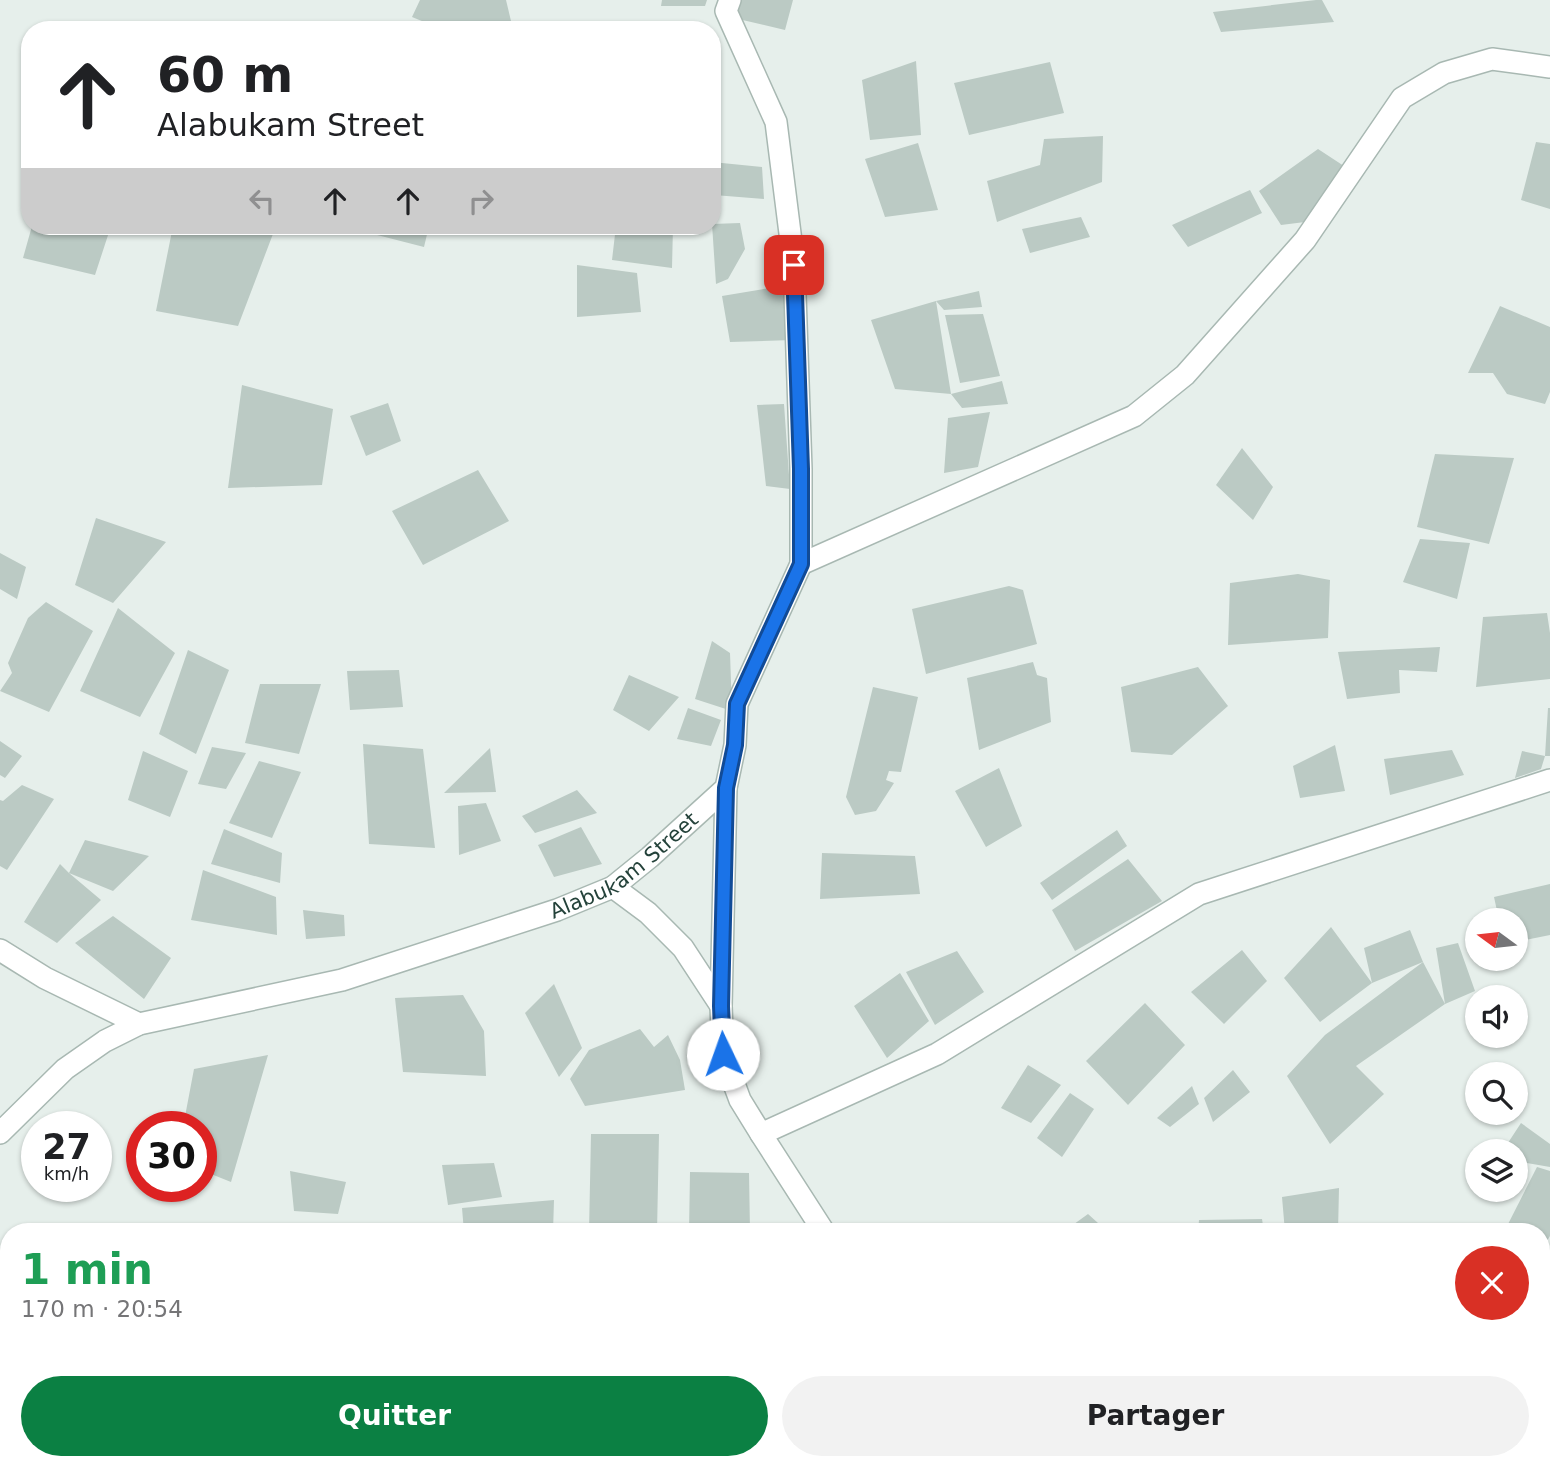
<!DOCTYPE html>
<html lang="fr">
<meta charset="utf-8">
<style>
:root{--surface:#fff;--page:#f2f2f2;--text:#202124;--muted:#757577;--accent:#0b8043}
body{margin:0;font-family:"DejaVu Sans",sans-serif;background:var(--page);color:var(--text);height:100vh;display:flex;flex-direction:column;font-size:26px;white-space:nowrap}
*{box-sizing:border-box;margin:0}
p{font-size:23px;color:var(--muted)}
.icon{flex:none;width:38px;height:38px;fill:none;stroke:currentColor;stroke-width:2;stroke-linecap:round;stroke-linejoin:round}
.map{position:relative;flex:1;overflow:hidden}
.details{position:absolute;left:0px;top:1223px;width:1550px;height:247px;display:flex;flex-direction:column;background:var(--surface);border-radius:28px 28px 0 0;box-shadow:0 2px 5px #0004}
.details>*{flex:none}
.hud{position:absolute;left:21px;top:21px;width:700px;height:214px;border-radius:28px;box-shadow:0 2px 5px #0004;background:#fff;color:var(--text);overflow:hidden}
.needle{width:46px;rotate:285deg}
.controls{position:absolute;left:1465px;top:908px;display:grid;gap:14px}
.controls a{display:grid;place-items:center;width:63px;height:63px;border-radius:50%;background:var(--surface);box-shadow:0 2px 5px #0004;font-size:35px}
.speed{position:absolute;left:21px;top:1111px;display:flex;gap:14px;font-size:35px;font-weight:700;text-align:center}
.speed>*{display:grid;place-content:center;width:91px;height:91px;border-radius:50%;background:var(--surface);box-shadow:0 2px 5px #0004;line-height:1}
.speed small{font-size:18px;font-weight:400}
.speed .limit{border:10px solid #d22;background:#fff;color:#111}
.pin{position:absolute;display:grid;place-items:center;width:60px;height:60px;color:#fff;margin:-30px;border-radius:14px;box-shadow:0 4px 10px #0006}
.me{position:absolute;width:77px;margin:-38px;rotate:357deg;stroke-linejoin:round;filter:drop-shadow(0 0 5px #0008)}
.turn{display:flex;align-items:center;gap:24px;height:147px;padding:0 21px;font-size:32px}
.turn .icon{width:91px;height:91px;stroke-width:2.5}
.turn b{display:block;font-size:49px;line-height:60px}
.lanes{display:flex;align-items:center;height:66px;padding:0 21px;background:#0003;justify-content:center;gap:35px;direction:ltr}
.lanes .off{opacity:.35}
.round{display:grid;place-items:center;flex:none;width:74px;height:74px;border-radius:37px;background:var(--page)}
.headline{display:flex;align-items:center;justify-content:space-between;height:119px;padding:0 21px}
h1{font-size:42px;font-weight:700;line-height:52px;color:#1e9e55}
.button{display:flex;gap:14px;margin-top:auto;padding:14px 21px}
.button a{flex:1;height:80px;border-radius:42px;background:var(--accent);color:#fff;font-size:28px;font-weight:700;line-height:80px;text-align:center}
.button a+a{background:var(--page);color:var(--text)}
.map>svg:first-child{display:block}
</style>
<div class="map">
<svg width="1550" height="1469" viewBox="0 0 1550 1469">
<rect width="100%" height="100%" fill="#e6efeb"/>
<path fill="#bbcac4" d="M 420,0 L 506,0 L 511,21 L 509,30 L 444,30 L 412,17 Z
M 662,0 L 707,0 L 705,6 L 661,6 Z
M 741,0 L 793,0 L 785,30 L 734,18 Z
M 1316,0 L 1322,0 L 1334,22 L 1221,32 L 1213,12 Z
M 916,61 L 921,135 L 870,140 L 862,80 Z
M 1050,62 L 1064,113 L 969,135 L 954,83 Z
M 1103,136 L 1102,182 L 997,222 L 987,181 L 1040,165 L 1044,139 Z
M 1536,142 L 1550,144 L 1550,209 L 1521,200 Z
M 918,143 L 938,210 L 885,217 L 865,159 Z
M 1318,149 L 1347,168 L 1313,221 L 1281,225 L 1259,191 Z
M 712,162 L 762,167 L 764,199 L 714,195 Z
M 1250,190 L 1262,213 L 1188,247 L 1172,225 Z
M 1081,217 L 1090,237 L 1030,253 L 1022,229 Z
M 740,223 L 745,249 L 728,279 L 716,284 L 712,224 Z
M 32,226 L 111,226 L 95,275 L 23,258 Z
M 173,226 L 276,226 L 238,326 L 156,311 Z
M 342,226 L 429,226 L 424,247 Z
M 616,226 L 673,226 L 672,268 L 612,260 Z
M 577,265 L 637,273 L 641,312 L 577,317 Z
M 787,285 L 792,340 L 730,342 L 722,296 Z
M 979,291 L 982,307 L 944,310 L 936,301 L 951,394 L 895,389 L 871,320 L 936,301 Z
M 1500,306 L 1550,327 L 1550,392 L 1545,404 L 1507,394 L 1493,373 L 1468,373 Z
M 983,314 L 1000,376 L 960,383 L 945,315 Z
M 1002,381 L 1008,404 L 962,408 L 951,394 Z
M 242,385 L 333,409 L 322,485 L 228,488 Z
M 388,403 L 401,441 L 366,456 L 350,416 Z
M 784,404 L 790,489 L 766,486 L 757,405 Z
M 990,412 L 978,467 L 944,473 L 948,418 Z
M 1242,448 L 1273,487 L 1253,520 L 1216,485 Z
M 1435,454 L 1514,458 L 1489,544 L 1417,527 Z
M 478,470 L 509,521 L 423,565 L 392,511 Z
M 96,518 L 166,542 L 113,603 L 75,585 Z
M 1420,539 L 1470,543 L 1457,599 L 1403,582 Z
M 0,553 L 26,567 L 17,599 L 0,589 Z
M 1298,574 L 1330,580 L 1328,638 L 1228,645 L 1230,583 Z
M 1009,586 L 1023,590 L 1037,644 L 926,674 L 912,609 Z
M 46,602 L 93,631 L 49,712 L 0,691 L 12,673 L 8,663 L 28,618 Z
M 118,608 L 175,653 L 140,717 L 80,691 Z
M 1547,613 L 1550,633 L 1550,679 L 1476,687 L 1483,617 Z
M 712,641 L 730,653 L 732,711 L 695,699 Z
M 1440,647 L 1437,672 L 1399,670 L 1400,693 L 1347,699 L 1338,652 Z
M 188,650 L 229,670 L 196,754 L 159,734 Z
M 1033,662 L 1037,675 L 1047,678 L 1051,722 L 979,750 L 967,678 Z
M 1198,667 L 1228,706 L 1172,755 L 1131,752 L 1121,687 Z
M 399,670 L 403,707 L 350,710 L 347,671 Z
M 629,675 L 679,697 L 649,731 L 613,710 Z
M 260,684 L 321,684 L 299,754 L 245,743 Z
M 873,687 L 918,697 L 901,772 L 889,771 L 886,780 L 894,783 L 876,811 L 855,815 L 846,797 Z
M 688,708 L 721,720 L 711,746 L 677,739 Z
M 1548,708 L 1550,708 L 1550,756 L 1545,756 Z
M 0,741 L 22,756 L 5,778 L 0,775 Z
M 363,744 L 423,749 L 435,848 L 369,844 Z
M 1335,745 L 1345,791 L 1300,798 L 1293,766 Z
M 212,747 L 246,753 L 226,789 L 198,784 Z
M 490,748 L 496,792 L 444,793 Z
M 1452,750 L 1464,775 L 1390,795 L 1384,759 Z
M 143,751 L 188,771 L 170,817 L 128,800 Z
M 1522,751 L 1545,756 L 1541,769 L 1515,778 Z
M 259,761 L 301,772 L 272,838 L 229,823 Z
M 999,768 L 1022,826 L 986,847 L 955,791 Z
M 22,785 L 54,799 L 7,870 L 0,866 L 0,800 L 3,801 Z
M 577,790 L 597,813 L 535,833 L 522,816 Z
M 486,803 L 501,841 L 459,855 L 458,806 Z
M 581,827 L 602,864 L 554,877 L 538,845 Z
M 224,829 L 282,853 L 280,883 L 211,864 Z
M 1117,830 L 1127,846 L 1052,900 L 1040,883 Z
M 85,840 L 149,856 L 113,891 L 69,873 L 101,900 L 57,943 L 24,922 L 60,864 L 69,873 Z
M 822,853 L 915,856 L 920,894 L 820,899 Z
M 1128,859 L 1162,901 L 1075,951 L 1052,910 Z
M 203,870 L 276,897 L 277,935 L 191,920 Z
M 1550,884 L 1550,935 L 1516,942 L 1516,920 L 1499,920 L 1494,897 Z
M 303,910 L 344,915 L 345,936 L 306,939 Z
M 113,916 L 171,958 L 144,999 L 75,943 Z
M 1331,927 L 1372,983 L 1320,1022 L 1284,978 Z
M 1410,930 L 1423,962 L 1445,1004 L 1356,1066 L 1384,1094 L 1330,1144 L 1287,1076 L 1325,1035 L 1423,962 L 1372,983 L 1364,948 Z
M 1458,943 L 1475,991 L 1445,1004 L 1436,948 Z
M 1242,950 L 1267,981 L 1224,1024 L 1191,992 Z
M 957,951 L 984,992 L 935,1025 L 906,972 Z
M 900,973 L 929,1021 L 887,1058 L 854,1006 Z
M 554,984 L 582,1048 L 559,1077 L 525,1013 Z
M 463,995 L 484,1031 L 486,1076 L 403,1072 L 395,998 Z
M 1145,1003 L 1185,1045 L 1128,1105 L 1086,1061 Z
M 640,1029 L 654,1047 L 668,1035 L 680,1060 L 685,1090 L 585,1106 L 570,1079 L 589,1050 Z
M 268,1055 L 231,1182 L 201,1170 L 201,1127 L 183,1127 L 194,1069 Z
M 1028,1065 L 1061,1085 L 1031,1123 L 1001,1108 Z
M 1233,1070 L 1250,1092 L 1213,1122 L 1204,1098 Z
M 1192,1086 L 1199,1104 L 1170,1127 L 1157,1118 Z
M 1070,1093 L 1094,1109 L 1062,1157 L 1037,1138 Z
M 1521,1123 L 1550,1144 L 1550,1167 L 1516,1161 L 1516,1152 L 1502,1152 Z
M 591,1134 L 659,1134 L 657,1232 L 589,1232 Z
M 494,1163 L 502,1197 L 448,1205 L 442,1165 Z
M 1537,1167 L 1550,1171 L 1550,1236 L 1542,1249 L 1542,1232 L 1504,1232 Z
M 290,1171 L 346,1182 L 338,1214 L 294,1211 Z
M 690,1172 L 749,1173 L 750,1231 L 689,1232 Z
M 1339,1188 L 1338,1232 L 1285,1232 L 1282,1197 Z
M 554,1200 L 553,1232 L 464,1232 L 462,1208 Z
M 1088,1214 L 1108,1232 L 1063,1232 Z
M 1262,1219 L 1264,1232 L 1198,1232 L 1199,1220 Z
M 453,1461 L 487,1461 L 489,1469 L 455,1469 Z
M 656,1461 L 730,1461 L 732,1469 L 655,1469 Z
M 942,1461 L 1017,1461 L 1018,1469 L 940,1469 Z
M 1337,1461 L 1355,1461 L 1346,1469 L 1343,1469 Z
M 1439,1461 L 1497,1461 L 1503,1469 L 1444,1469 Z"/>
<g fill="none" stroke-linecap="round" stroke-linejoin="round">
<defs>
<g id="minor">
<path d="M 801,564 L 1134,416 L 1185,375 L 1305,240 L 1402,98 L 1444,73 L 1492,59 L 1550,67"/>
<path d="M 726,788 L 721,1006 L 723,1054 L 740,1100 L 761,1134 L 824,1232"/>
<path d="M 613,887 L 648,913 L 683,948 L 721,1006"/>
<path d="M 0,950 L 45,978 L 139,1024"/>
<path id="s1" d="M 0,1133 L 65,1069 L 105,1041 L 139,1024 L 342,980 L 557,910 L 613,887 L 650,857 L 726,788 L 735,745 L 737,704 L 801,564 L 801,469 L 794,265 L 776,122 L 726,11 L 730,0"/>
<path d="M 761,1134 L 937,1054 L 1199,894 L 1550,780"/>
<path d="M 1045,1461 L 1052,1469"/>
<path d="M 162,1469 L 172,1461"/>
</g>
</defs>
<use href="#minor" stroke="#a8b8b2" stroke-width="24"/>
<use href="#minor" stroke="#fff" stroke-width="21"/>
</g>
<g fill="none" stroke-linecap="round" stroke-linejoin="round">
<defs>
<path id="route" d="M 723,1054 L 721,1006 L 726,788 L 735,745 L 737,704 L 801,564 L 801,469 L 794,265"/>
</defs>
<use href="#route" stroke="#114b97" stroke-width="18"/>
<use href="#route" stroke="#1a73e8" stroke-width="12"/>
</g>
<g text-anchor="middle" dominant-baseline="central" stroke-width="5" stroke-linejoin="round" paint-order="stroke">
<g font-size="21" fill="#24423a" stroke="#f7fbf9">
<text stroke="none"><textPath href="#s1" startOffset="693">Alabukam Street</textPath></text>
</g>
</g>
</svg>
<div class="controls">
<a><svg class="needle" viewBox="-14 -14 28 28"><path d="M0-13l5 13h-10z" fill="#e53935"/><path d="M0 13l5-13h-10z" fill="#757577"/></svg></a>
<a><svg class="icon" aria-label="sound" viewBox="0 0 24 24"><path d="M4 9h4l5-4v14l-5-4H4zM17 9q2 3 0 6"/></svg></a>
<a><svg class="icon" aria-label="search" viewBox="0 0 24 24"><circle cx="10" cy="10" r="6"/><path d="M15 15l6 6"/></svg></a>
<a><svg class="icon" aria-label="layers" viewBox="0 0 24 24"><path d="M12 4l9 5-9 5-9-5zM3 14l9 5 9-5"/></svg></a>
</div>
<div class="speed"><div>27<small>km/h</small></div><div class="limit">30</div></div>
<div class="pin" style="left:794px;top:265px;background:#d93025"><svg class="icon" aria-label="arrive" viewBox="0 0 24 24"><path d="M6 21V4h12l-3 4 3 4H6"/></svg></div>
<svg class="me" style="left:723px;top:1054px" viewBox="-20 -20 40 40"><circle r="19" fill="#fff"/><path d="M0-13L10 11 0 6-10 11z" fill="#1a73e8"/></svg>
<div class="hud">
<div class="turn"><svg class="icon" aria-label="ahead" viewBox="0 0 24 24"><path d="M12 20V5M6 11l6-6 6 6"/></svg><div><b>60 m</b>Alabukam Street</div></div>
<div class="lanes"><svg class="icon off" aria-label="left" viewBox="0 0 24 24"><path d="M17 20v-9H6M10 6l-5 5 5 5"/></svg><svg class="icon" aria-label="ahead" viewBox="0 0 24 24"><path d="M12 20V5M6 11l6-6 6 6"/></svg><svg class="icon" aria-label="ahead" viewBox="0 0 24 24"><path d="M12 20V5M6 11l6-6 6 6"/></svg><svg class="icon off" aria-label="right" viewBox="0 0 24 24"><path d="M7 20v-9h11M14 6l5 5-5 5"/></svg></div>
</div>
<section class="details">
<div class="headline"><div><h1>1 min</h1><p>170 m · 20:54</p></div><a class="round" style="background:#d93025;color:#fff"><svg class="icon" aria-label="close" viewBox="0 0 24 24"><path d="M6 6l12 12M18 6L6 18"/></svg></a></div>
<div class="button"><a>Quitter</a><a>Partager</a></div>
</section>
</div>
